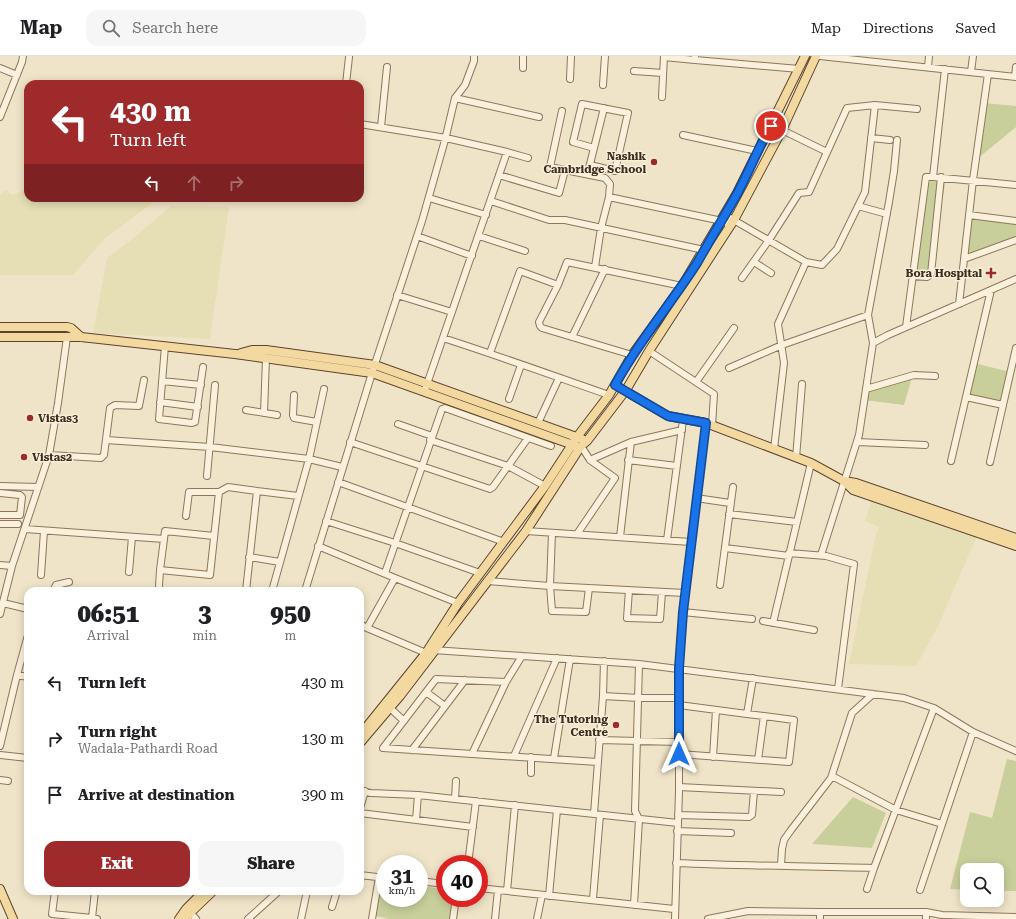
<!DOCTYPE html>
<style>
:root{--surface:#fff;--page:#f6f6f6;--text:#202124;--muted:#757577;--line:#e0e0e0;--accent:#9e2a2b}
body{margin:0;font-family:"Roboto Serif",serif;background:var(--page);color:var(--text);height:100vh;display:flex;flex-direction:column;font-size:15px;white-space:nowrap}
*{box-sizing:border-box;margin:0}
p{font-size:13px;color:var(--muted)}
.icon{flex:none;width:22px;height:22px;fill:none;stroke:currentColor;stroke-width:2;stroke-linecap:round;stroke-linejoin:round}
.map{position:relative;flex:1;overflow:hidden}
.panel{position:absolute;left:24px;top:531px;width:340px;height:308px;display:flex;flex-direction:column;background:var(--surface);border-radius:12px;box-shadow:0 2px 10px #0003}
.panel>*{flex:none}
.hud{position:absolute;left:24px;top:24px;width:340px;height:122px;border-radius:12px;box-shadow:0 2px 10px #0003;background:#9e2a2b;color:#fff;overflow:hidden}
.buttons{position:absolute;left:960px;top:807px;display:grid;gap:8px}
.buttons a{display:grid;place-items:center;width:44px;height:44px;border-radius:8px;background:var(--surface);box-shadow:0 2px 10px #0003;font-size:20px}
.speed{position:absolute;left:376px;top:799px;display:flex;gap:8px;font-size:20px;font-weight:700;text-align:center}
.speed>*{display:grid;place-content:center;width:52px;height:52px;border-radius:50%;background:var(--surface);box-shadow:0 2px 10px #0003;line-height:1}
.speed small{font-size:10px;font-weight:400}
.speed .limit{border:6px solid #d22;background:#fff;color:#111}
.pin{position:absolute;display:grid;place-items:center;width:34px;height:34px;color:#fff;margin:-17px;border:2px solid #fff;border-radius:50%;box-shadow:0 1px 4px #0007}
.me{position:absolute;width:44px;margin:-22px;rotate:0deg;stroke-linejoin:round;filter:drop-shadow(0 0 3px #0008)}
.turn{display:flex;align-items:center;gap:14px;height:84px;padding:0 20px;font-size:18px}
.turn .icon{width:52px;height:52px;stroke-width:2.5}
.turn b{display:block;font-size:28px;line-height:34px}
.lanes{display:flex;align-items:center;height:38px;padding:0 20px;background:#0003;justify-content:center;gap:20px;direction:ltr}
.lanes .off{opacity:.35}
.eta{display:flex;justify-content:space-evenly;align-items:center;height:68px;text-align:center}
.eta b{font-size:24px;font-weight:800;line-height:28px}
.cta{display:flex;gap:8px;margin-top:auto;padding:8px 20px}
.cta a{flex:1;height:46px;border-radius:12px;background:var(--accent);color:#fff;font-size:16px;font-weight:800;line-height:46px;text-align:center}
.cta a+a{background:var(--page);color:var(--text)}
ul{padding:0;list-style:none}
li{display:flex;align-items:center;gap:12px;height:56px;padding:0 20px}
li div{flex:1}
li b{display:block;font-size:15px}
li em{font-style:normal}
header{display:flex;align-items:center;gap:24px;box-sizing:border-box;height:56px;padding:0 20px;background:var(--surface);border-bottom:1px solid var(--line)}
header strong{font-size:19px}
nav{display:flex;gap:22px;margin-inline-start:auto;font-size:14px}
.search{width:280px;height:36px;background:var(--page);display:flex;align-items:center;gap:10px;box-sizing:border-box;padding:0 14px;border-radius:12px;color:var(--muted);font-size:15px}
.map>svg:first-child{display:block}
</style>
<header>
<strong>Map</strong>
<div class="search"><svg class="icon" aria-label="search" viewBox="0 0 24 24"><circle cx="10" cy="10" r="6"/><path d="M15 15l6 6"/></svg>Search here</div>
<nav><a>Map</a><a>Directions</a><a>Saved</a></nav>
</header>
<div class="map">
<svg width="1016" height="863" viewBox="0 0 1016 863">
<rect width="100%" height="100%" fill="#f0e4c8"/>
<path fill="#e6deb5" d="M 28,133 L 28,142 L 159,142 L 103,184 L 73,219 L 0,219 L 0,139 L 6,134 L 12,139 Z
M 171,150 L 229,151 L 210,283 L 93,277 L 107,202 L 130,185 Z
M 873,440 L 977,480 L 938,570 L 916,610 L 849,608 L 876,478 L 879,471 L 865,465 Z"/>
<path fill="#c9cf9b" d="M 984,47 L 1016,50 L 1016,71 L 976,104 Z
M 931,125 L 941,126 L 945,129 L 938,166 L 932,222 L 915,221 L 929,127 Z
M 969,159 L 1016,165 L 1016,184 L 964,203 Z
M 974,307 L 1010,316 L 1003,349 L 966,341 Z
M 913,318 L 904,349 L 864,344 L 866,333 Z
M 1007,703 L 1016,705 L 1016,835 L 997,835 L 997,814 L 967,814 L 967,834 L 950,833 L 970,756 L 992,762 Z
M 853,741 L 886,757 L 872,792 L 812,788 Z
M 381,825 L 385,825 L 385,842 L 419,842 L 419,830 L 445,833 L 445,842 L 455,842 L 450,863 L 389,863 L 376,860 Z"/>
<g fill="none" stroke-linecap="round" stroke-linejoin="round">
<defs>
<path id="minor" d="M 523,0 L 523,12
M 695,0 L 695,4 L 799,13
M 820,0 L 1016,21
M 664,1 L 695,4
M 928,11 L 929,0
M 0,12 L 17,19
M 945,13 L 933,121 L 1016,129
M 634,15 L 663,17
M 971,16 L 973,0
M 1015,21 L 1016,11
M 570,23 L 571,0
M 346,28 L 349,1
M 603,29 L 605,0
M 662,41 L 664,0
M 455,42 L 539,61
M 562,55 L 550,111 L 605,122 L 610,128 L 609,141 L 722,165 L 731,169
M 0,61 L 22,6 L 23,0
M 360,68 L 446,82 L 507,96 L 426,331
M 381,71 L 387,11
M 782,74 L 827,96
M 683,79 L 757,95
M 871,82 L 890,84
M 507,96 L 528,102
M 590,109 L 615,115 L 628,57 L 582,48 L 573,86 L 594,92
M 589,112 L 604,52
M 499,119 L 559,137 L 565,114
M 429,142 L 486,159
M 491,145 L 549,164 L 565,164 L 704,194
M 858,150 L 887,158
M 725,159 L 806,206 L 822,209 L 837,193 L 865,136 L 875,49
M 969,159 L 1016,165
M 417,180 L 472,200
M 479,180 L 525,195
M 964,203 L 1016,184
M 754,206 L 771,217
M 595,211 L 601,172 L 609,141
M 913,220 L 927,221 L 931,218 L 941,121
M 742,222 L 769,184 L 799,137 L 809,136 L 847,52 L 875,49 L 917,53
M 558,229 L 539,266 L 540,270 L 542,272 L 632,299
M 397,239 L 452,256
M 959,248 L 973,124 L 988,18
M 906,271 L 926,121 L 933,121
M 572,281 L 605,213
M 443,282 C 499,300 554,320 609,339
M 873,287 L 868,259 L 889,146 L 894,115 L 897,84
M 165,290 L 159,363 L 192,367 L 195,366 L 203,311
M 649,295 L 714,338 L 712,370
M 490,297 L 520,215 L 558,229 L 567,206 L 682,230
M 729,312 L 782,289 L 868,259
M 162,325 L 201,329
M 696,326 L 734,272
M 866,333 L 914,319 L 935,320
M 294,339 L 293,359 L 294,362 L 317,366
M 966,341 L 1003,349
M 509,343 L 521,309
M 160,346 L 198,351
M 246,354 L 277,359
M 264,357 L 266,302
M 538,367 L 559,322
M 398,368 L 432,380
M 106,384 L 210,391 L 309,403 L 324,333
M 430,384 L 508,410 L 545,430
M 350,386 L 490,433 L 493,431 L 528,382
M 857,386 L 925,389
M 581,390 L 590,404 L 631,386 L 682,374
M 774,393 L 784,307 L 778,268 L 806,206
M 49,399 L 101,402 L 104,399 L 110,352 L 115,349 L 139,350 L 144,324
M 796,402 L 802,328
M 628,404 L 677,410
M 951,405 L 991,234
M 990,406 L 1016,292
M 207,420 L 215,329
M 338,426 L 504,486
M 0,430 L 38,431
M 0,437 L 20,439 L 22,441 L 20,459 L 0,459
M 696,442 L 730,447
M 729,458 L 797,466
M 186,460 L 189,436 L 219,436
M 326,465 L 395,487 L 480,517
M 0,468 L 18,468
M 25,473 L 164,483 L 160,514 L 210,519 L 219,436 L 228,431 L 257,435
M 526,475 L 691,486
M 552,477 L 550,530 L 552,555 L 586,556 L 589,532
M 577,478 L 615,422 L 590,404
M 620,481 L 631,386
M 164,483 L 165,475 L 214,480
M 667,484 L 683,364
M 318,490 L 395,522 L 367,572 L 360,568
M 725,492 L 789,500
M 789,497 L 826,500 L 854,508 L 838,633
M 821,499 L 859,379 L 873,287 L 888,279 L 1016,223
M 249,501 L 280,506
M 0,509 L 12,510
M 129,516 L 132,481
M 385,517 L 442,353 L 445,352 L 551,390
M 41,519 L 44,475
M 395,522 L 458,547
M 487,525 L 550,530 L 685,537
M 720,529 L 733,431
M 159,530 L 160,514
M 629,534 L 627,562 L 660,563 L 662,536
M 53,535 L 56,529 L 69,526
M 246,535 L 257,435 L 298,440
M 272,535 L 309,403 L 342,411
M 305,535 L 372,317 L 422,165 L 445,84 L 455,42 L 465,29 L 474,5 L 474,0
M 3,547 L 28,553
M 683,556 L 752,563
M 0,558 L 12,510 L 49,399 L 58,347 L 67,281
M 763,565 L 814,574
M 773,567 L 811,407
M 367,572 L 426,597
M 433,594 L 639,608 L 904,642 L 934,652 L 973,676 L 1016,695
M 522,600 L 506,626 L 472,698 L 598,706
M 17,619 L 28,621
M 753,622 L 747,658 L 764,660 L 758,704
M 426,636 L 445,650
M 603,640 L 639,642 L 679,642
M 679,649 L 747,658
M 390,652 L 404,665
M 599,684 L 679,686
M 0,690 L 17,619 L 28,579
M 412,694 L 465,624
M 472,698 L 383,692 L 436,623 L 506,626
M 679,698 L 789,706 L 794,664 L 764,660
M 0,699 L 28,702
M 514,700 L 557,602
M 531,701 L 531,717
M 713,701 L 716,654
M 554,702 L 570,603
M 832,720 L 896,754 L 942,768
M 0,724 L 8,725
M 679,731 L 781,736
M 360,735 L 371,737 L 418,739 L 678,767
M 455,743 L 456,725
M 360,752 L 365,735
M 360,757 L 473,771
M 594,758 L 603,640 L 604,605
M 678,759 L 749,761 L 752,759 L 754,735
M 416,764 L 418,739
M 677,775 L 731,777
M 676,807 C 742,810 808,810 874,812 L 934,652
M 468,808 L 476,745
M 781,809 L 782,793 L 784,784 L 791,774 L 831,722 L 852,657 L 873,638
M 360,819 L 385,822
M 419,825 L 445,828
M 479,832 L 674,853
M 867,833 L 874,812
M 920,834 L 973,676
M 55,835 L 52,858 L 92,862
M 95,835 L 92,862 L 97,863
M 143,835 L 145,835
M 507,835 L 515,749
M 549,840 L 557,754
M 593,843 L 600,759
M 634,849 L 639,763 L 635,755 L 639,608
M 332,851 L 337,835
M 188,854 L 196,863
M 820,856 L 926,856 L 926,863
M 926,856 L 942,859 L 1016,861
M 248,863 L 279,835
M 301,863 L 307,835
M 372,863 L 379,821
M 453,863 L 456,842
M 495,863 L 498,834
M 537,863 L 542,839
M 675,863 L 679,735 L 679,612 L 683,556 L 706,367
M 708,863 L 748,855 L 820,856 L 820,863"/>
<path id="major" d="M 0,271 L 67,271 L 71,272 L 81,281
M 0,281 L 81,281 L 235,298 L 372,317 L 576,390
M 241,297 L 252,294 L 266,294 L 375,309 L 582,383
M 615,329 L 668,360 L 706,367 L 811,407 L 844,425 L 853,434 L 1016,490
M 844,425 L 856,427 L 1016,482
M 360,679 L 426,597 L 458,547 L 545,430 L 577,381 L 609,339 L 632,299 L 682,230 L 737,137 L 805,0
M 360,687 L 400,640 L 526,475 L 581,390 L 587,385 L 626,334 L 649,295 L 734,164 L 782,74 L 816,0
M 0,833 L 13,863
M 179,863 L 186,853 L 204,835
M 186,863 L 190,857 L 213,835"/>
</defs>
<use href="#minor" stroke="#8d765c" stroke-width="8"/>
<use href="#major" stroke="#5b4430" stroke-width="10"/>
<use href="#minor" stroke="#faf1dc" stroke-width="6"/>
<use href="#major" stroke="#f3d9a0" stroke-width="8"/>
</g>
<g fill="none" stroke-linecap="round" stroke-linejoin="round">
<defs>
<path id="route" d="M 679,698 L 679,612 L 683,556 L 706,367 L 668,360 L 615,329 C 638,286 671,248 697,207 C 710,184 724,161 737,138 C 749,116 758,92 771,70"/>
</defs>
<use href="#route" stroke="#114b97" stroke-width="10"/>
<use href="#route" stroke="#1a73e8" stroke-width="7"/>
</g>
<g fill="#9e2a2b" stroke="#f7eed8" stroke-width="1.5">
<circle cx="654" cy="106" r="4"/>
<path d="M989 211h4v4h4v4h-4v4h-4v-4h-4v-4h4z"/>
<circle cx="30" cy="362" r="4"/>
<circle cx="24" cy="401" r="4"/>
<circle cx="616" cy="669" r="4"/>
</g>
<g text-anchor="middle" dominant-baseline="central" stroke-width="3" stroke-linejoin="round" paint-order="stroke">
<g font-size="11" font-weight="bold" fill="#3d2e20" stroke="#f7eed8" text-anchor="end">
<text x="646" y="100">Nashik<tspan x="646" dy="13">Cambridge School</tspan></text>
<text x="982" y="217">Bora Hospital</text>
<text x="38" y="362" text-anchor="start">Vistas3</text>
<text x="32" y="401" text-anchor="start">Vistas2</text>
<text x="608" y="663">The Tutoring<tspan x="608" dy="13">Centre</tspan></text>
</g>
</g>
</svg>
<div class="buttons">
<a><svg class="icon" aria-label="search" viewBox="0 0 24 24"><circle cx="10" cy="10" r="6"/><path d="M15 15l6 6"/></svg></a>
</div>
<div class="speed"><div>31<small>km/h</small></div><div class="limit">40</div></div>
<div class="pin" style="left:771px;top:70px;background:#d93025"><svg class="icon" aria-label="arrive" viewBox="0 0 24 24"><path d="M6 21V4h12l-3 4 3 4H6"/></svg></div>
<svg class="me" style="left:679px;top:698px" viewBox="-20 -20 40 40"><path d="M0-17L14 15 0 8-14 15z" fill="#1a73e8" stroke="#fff" stroke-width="4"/></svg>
<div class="hud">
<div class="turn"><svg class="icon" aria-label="left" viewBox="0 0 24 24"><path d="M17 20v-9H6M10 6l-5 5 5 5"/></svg><div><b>430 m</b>Turn left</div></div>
<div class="lanes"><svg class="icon" aria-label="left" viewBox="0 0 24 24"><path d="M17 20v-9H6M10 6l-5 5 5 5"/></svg><svg class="icon off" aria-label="ahead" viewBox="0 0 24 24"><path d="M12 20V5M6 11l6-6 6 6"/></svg><svg class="icon off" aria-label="right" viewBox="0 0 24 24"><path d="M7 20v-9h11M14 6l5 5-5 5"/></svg></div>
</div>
<section class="panel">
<div class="eta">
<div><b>06:51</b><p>Arrival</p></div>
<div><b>3</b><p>min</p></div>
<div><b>950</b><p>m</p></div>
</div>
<ul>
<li><svg class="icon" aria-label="left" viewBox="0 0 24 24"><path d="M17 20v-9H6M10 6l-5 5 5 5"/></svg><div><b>Turn left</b></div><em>430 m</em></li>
<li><svg class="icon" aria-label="right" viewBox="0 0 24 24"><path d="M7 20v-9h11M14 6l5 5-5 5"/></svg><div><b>Turn right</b><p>Wadala-Pathardi Road</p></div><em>130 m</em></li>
<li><svg class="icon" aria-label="arrive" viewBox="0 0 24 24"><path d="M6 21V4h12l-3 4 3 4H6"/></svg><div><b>Arrive at destination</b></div><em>390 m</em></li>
</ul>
<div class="cta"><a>Exit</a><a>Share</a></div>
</section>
</div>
